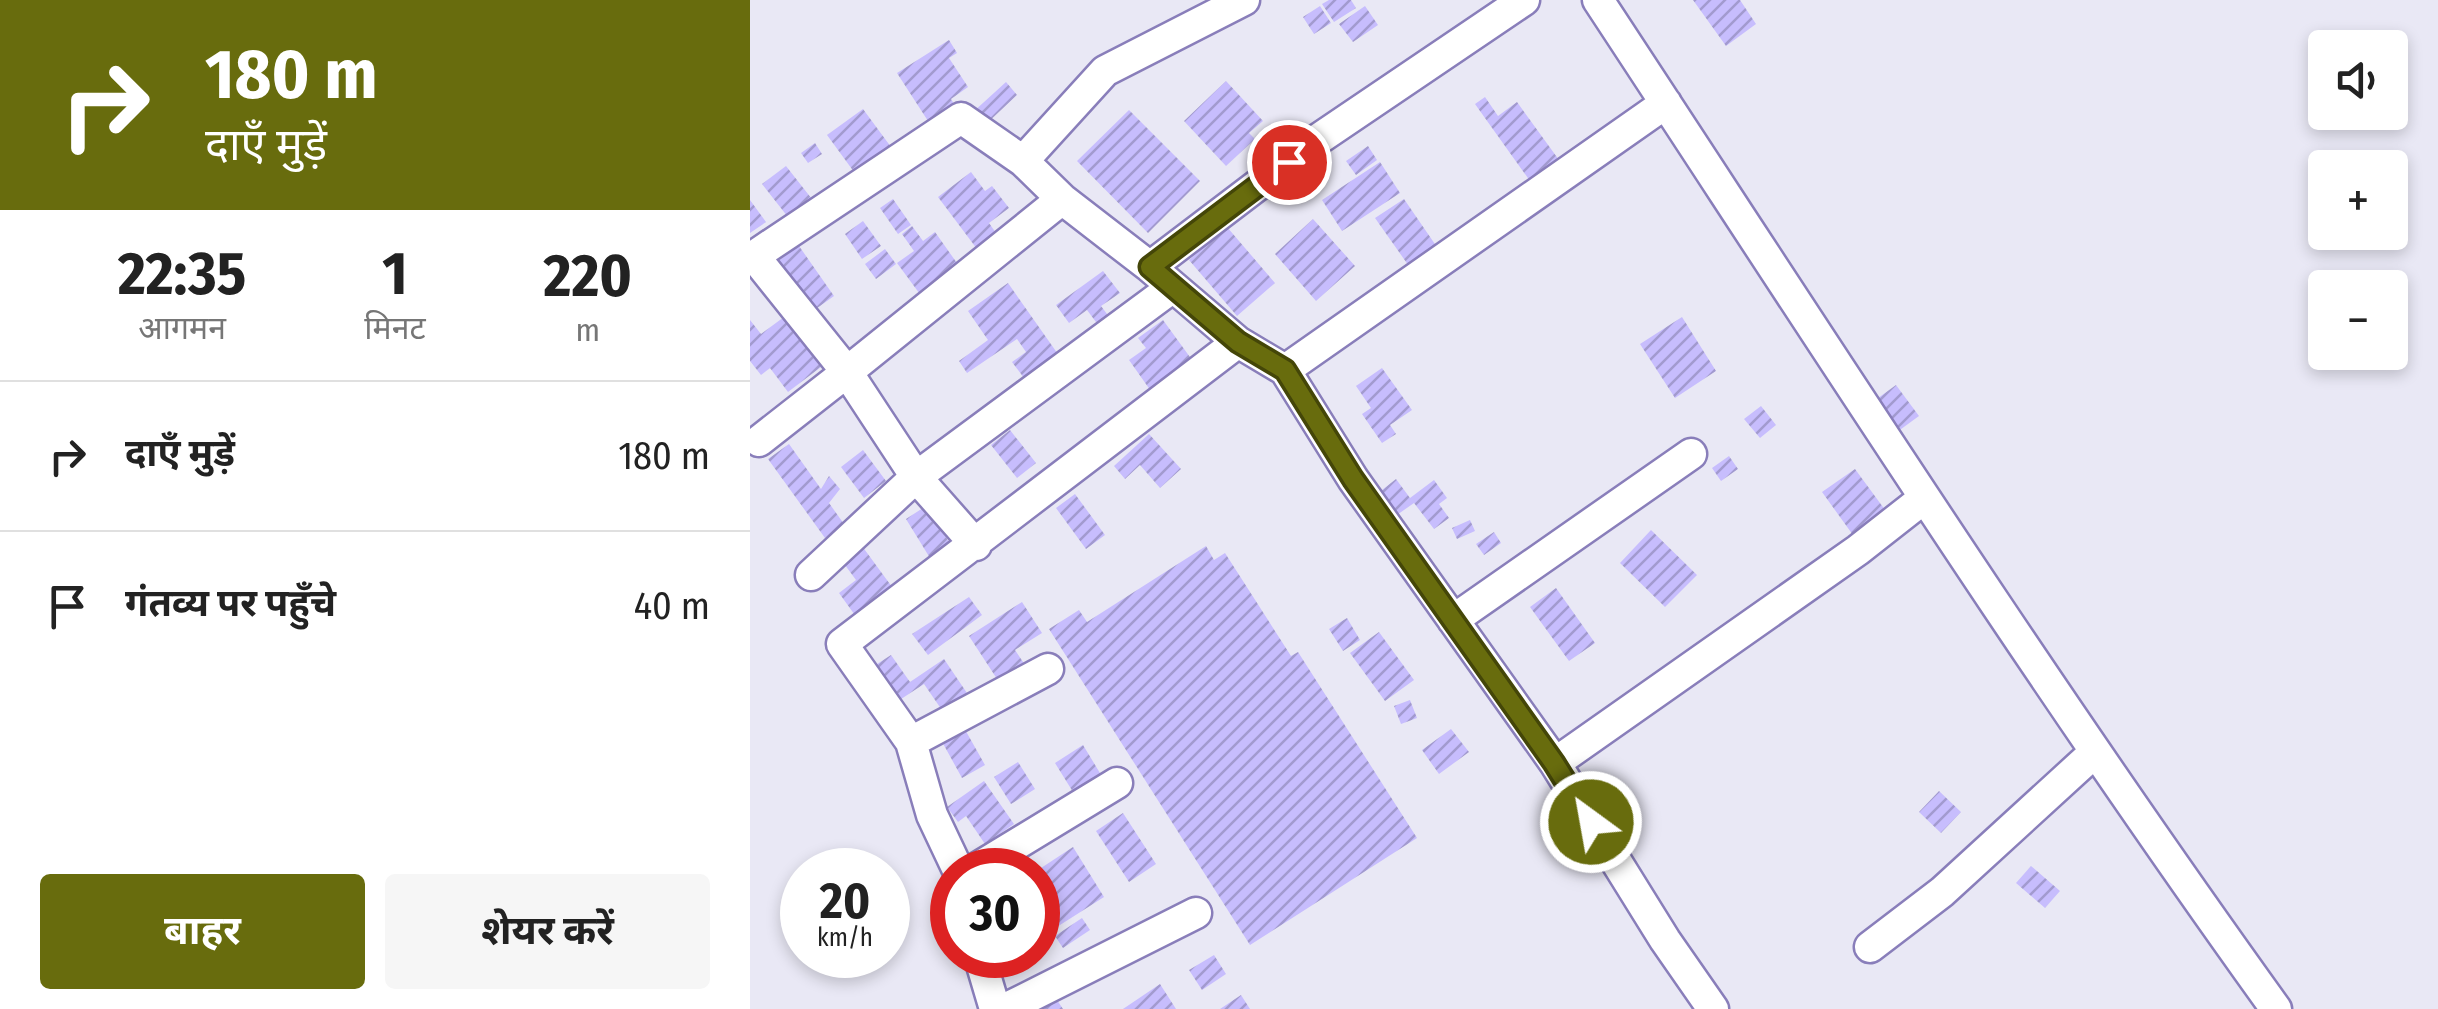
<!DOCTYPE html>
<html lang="hi">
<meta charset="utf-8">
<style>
:root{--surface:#fff;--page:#f6f6f6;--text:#222;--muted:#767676;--line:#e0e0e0;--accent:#686c0d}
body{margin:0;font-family:"Fira Sans Condensed","Noto Sans Devanagari",sans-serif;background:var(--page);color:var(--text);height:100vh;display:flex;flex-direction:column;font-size:38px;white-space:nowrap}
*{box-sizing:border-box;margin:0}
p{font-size:32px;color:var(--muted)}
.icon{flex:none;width:55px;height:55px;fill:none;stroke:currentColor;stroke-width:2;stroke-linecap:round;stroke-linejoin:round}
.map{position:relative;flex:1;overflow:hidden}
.drawer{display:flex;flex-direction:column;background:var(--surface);width:750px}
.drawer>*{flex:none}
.banner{background:#686c0d;color:#fff;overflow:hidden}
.fabs{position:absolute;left:1558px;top:30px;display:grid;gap:20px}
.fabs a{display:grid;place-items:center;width:100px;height:100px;border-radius:10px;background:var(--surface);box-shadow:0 5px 15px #0003;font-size:50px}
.speed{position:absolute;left:30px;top:848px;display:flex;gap:20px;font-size:50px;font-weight:700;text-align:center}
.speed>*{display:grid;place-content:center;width:130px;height:130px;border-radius:50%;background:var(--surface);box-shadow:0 5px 15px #0003;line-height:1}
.speed small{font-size:25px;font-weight:400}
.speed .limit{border:15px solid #d22;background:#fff;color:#111}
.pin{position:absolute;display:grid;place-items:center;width:85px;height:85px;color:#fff;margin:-42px;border:5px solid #fff;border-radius:50%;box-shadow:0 2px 10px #0007}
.me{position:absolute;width:110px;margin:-55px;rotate:328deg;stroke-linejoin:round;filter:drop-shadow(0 0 8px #0008)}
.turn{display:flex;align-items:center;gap:35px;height:210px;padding:0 40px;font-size:45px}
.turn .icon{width:130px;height:130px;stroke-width:2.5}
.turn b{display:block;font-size:70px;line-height:85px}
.eta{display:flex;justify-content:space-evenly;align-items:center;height:170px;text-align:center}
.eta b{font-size:60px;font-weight:700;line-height:70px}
.button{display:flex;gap:20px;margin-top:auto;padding:20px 40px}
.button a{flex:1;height:115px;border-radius:10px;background:var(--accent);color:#fff;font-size:40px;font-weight:700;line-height:115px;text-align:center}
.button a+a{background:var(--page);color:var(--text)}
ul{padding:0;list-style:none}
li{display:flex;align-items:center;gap:30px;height:150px;padding:0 40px;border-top:2px solid var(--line)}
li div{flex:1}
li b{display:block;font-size:38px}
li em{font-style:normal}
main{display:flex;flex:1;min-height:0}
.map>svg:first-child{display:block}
</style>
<main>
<section class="drawer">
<div class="banner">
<div class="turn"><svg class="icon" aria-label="right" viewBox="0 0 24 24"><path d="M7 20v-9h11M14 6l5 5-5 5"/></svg><div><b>180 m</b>दाएँ मुड़ें</div></div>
</div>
<div class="eta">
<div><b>22:35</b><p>आगमन</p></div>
<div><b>1</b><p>मिनट</p></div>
<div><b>220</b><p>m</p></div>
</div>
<ul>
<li><svg class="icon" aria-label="right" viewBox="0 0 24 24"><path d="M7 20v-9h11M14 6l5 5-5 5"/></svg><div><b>दाएँ मुड़ें</b></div><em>180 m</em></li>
<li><svg class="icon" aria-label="arrive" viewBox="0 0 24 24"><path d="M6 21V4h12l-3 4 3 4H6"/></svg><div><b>गंतव्य पर पहुँचे</b></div><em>40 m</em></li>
</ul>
<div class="button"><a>बाहर</a><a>शेयर करें</a></div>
</section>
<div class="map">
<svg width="1688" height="1009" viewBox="0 0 1688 1009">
<defs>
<pattern id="building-hatch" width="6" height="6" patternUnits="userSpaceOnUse" patternTransform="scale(2.5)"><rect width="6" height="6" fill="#c7bdfd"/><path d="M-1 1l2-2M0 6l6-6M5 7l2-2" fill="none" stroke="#a29acf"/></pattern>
</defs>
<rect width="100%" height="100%" fill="#e9e8f5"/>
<path fill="url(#building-hatch)" d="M 579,0 L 601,0 L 606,8 L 584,22 L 572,4 Z
M 943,0 L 990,0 L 1006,24 L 976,46 Z
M 570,6 L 581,23 L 564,34 L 553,17 Z
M 615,6 L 628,25 L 603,42 L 589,24 Z
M 199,40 L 207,53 L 199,58 L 218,87 L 201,99 L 204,104 L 178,121 L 147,73 Z
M 476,81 L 513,121 L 499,133 L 505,139 L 476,166 L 434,121 Z
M 256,82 L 267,95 L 234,126 L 222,113 Z
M 735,97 L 748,116 L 767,102 L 809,160 L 780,181 L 725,104 Z
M 113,109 L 141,147 L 107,176 L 77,135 Z
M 379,110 L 450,181 L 398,233 L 327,161 Z
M 65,143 L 72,154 L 58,163 L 51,153 Z
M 618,146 L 627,160 L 606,175 L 596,161 Z
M 630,162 L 650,193 L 592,231 L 572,200 Z
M 36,166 L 69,208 L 45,226 L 12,184 Z
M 221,172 L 235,191 L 242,186 L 259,208 L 239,223 L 253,243 L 233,257 L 188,197 Z
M 143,199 L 161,225 L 148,234 L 130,208 Z
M 654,199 L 689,250 L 661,269 L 625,218 Z
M 0,200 L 16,222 L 0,233 Z
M 563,219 L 605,266 L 566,301 L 525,254 Z
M 113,221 L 131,246 L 112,259 L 95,234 Z
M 162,226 L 173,241 L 185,232 L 214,273 L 175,301 L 147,263 L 164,251 L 152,234 Z
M 477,227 L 525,283 L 487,316 L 439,260 Z
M 49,246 L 84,296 L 63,311 L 28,261 Z
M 135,249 L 146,264 L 126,279 L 115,264 Z
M 353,271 L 370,293 L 351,306 L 363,322 L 352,330 L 337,310 L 319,323 L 306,305 Z
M 258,283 L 310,357 L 280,386 L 262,362 L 276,352 L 267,339 L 217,373 L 209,361 L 238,340 L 218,311 Z
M 34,317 L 71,367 L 38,392 L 20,368 L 11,375 L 0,361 L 0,320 L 11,334 Z
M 932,317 L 966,371 L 925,398 L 890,344 Z
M 413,320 L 445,364 L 403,394 L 379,360 L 396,348 L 388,338 Z
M 632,368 L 662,410 L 640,425 L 646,434 L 632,443 L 612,414 L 621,408 L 606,386 Z
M 1146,385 L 1169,416 L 1147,432 L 1124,401 Z
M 1011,406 L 1026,425 L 1010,438 L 994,419 Z
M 260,430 L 286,463 L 267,478 L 241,445 Z
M 399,434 L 431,469 L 410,488 L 390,465 L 375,479 L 364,466 Z
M 39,444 L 71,489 L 79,476 L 90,489 L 79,503 L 94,524 L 75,538 L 18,459 Z
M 113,450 L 136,481 L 114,498 L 91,467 Z
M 979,456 L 988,469 L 971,481 L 962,468 Z
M 1105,469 L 1141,518 L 1108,542 L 1072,492 Z
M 646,479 L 660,498 L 684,480 L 697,498 L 689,504 L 699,518 L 684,529 L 664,503 L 644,517 L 627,494 Z
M 325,494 L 355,535 L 336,549 L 306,508 Z
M 176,506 L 201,545 L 180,558 L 156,519 Z
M 720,520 L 725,531 L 707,539 L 702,528 Z
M 901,530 L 947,575 L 915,607 L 870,563 Z
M 744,532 L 751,543 L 734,555 L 726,544 Z
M 112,546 L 145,591 L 107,618 L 89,593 L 106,580 L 92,561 Z
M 456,546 L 464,560 L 475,553 L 541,656 L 548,652 L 667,838 L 500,945 L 299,629 L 329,610 L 337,622 Z
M 806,588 L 845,643 L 819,661 L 780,607 Z
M 219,597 L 232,615 L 178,655 L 162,634 Z
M 272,602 L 292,633 L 265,650 L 275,665 L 249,682 L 219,636 Z
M 597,618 L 610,640 L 593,651 L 579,629 Z
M 629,632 L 664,680 L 635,701 L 600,653 Z
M 141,655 L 160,682 L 194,659 L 221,699 L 196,716 L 174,684 L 145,703 L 121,668 Z
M 660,700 L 667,718 L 651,724 L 644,706 Z
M 213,726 L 235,765 L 212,778 L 190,738 Z
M 701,729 L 719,752 L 689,774 L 672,750 Z
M 333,745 L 356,783 L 328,800 L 305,763 Z
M 268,762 L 285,789 L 261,804 L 244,777 Z
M 234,781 L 264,824 L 235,844 L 216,816 L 208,822 L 197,807 Z
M 1189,791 L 1211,812 L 1191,833 L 1169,812 Z
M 373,813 L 406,864 L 379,882 L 346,831 Z
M 323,847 L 354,897 L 288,939 L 288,892 L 294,888 L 288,878 L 288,870 Z
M 1281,866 L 1310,891 L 1295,908 L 1266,883 Z
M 332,918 L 340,930 L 313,948 L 305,936 Z
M 464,955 L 476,974 L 452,990 L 439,970 Z
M 410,984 L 426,1009 L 373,1009 Z
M 491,995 L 500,1009 L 470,1009 Z
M 305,997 L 313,1009 L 286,1009 Z"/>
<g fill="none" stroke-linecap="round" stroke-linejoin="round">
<defs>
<path id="minor" d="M 848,0 C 1071,339 1289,680 1526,1009
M 273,161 L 355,71 L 494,0
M 4,256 L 211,118 L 273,161 L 312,199
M 0,259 L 4,256 L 97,372 L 9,441
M 535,370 L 488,342 L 400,267 L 567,140 L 774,0
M 226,545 L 166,477 L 423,287
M 61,575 L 166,477 L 97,372 L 312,199 L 400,267
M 703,620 L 941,454
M 161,742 L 298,669
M 805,763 L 603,479 L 535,370 L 916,103
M 208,870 L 182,815 L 161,742 L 92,644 L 488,342
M 224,870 L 367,783
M 1120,947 L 1192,892 L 1345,752
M 229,955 L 245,1009
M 255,1009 L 446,913
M 963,1009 L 915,940 L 805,763 L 1108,550 L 1173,499"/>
</defs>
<use href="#minor" stroke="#897eba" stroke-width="35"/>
<use href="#minor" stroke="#fff" stroke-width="30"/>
</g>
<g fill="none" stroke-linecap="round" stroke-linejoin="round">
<defs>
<path id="route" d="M 539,162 L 400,267 L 488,342 L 535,370 L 603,479 L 804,763 L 841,822"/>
</defs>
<use href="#route" stroke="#444608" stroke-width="25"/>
<use href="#route" stroke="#686c0d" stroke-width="18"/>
</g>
</svg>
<div class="fabs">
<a><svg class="icon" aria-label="sound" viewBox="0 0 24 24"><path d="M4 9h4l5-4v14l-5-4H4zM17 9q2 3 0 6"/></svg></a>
<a>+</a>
<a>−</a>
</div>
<div class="speed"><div>20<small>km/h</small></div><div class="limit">30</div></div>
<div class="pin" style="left:539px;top:162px;background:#d93025"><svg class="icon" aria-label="arrive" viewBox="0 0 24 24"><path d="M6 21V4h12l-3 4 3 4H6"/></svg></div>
<svg class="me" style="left:841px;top:822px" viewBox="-20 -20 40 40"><circle r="17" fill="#686c0d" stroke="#fff" stroke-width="3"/><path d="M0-11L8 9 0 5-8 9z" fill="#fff"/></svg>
</div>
</main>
